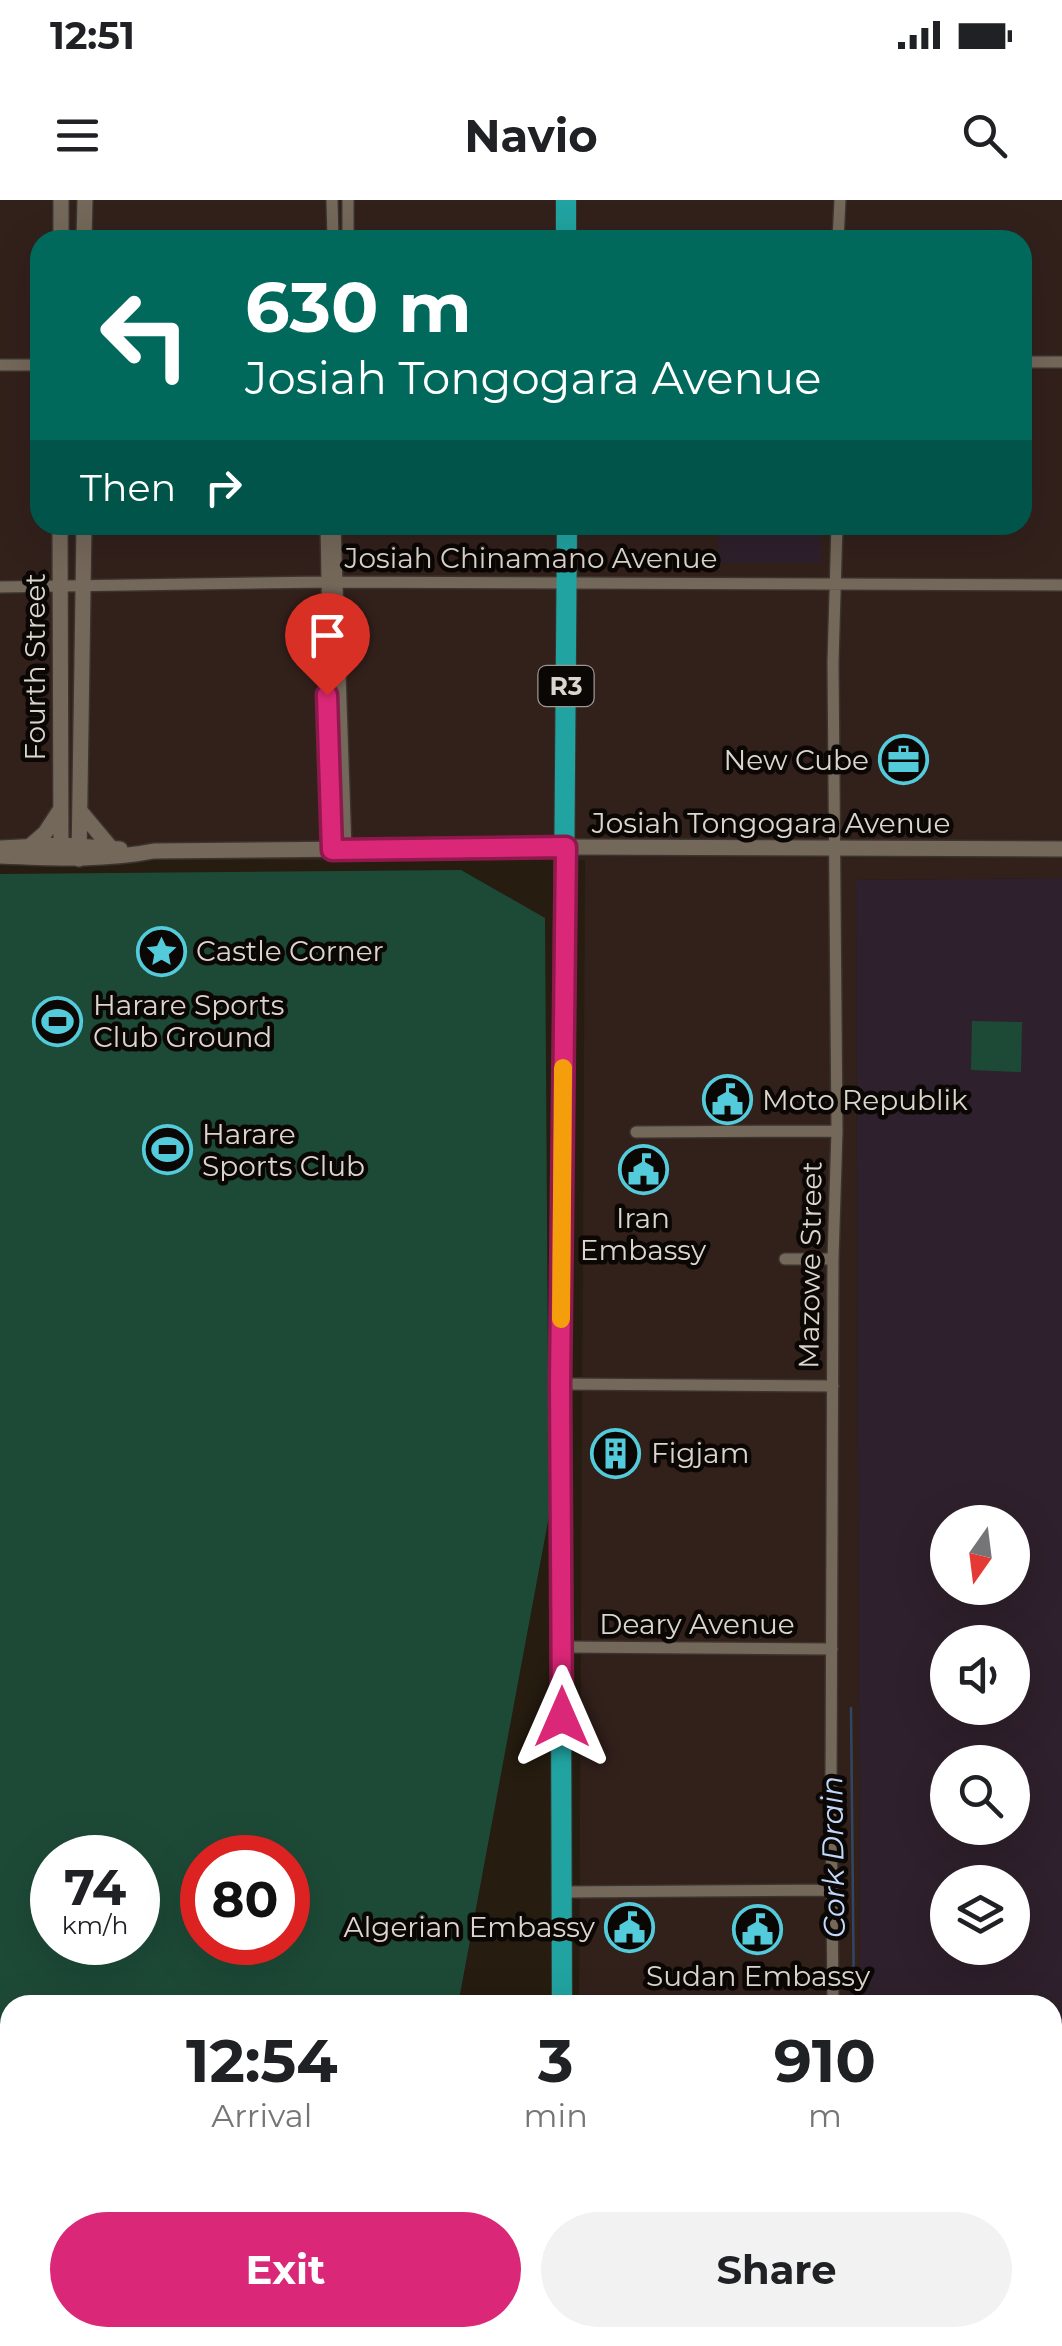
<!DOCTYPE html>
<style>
:root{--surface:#fff;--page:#f2f2f2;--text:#202124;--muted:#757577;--accent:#db2777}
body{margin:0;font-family:Montserrat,sans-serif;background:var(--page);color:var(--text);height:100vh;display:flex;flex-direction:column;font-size:38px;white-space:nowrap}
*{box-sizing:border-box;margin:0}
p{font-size:32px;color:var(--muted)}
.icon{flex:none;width:55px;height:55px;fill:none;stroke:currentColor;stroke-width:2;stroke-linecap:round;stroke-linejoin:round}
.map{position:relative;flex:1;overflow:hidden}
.panel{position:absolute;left:0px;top:1795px;width:1062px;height:352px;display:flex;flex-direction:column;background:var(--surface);border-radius:30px 30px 0 0;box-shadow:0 10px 40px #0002}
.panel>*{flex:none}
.guide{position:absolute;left:30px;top:30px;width:1002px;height:305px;border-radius:30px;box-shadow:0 10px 40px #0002;background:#00695c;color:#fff;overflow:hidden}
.needle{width:65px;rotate:194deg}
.tools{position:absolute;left:930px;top:1305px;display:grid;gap:20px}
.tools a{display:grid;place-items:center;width:100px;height:100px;border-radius:50%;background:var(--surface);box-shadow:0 10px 40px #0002;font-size:50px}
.speed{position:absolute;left:30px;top:1635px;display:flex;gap:20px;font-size:50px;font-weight:700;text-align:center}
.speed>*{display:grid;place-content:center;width:130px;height:130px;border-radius:50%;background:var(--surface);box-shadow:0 10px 40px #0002;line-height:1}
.speed small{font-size:25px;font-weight:400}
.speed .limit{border:15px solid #d22;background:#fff;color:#111}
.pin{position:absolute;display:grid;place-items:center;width:85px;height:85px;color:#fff;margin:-102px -42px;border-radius:50% 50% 50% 0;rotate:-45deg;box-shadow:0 0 10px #0007}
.pin .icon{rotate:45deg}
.me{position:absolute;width:110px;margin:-55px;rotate:0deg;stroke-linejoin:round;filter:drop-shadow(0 0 8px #0008)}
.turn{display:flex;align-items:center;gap:35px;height:210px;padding:0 50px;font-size:45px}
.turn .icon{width:130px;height:130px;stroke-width:2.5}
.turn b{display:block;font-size:70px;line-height:85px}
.then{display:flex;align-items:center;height:95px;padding:0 50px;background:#0003;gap:20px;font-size:38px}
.eta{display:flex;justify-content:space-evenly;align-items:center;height:170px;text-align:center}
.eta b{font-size:60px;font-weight:700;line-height:70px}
.button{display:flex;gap:20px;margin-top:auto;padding:20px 50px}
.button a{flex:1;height:115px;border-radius:60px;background:var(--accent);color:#fff;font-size:40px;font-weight:700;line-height:115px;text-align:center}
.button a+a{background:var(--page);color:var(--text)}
.status{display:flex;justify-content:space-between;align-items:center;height:70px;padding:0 50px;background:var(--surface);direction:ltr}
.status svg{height:28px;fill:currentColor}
header{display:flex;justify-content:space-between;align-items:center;height:130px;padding:0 50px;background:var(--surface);font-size:45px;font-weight:700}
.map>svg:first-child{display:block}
</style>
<div class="status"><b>12:51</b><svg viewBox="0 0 49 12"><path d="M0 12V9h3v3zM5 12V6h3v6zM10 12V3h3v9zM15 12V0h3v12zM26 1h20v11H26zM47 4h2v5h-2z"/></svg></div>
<header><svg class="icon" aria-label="menu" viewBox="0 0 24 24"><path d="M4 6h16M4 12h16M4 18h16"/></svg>Navio<svg class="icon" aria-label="search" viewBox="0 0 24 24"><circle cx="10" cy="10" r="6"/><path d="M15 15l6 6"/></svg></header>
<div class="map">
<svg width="1062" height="2146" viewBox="0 0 1062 2146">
<rect width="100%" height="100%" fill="#261c10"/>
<path fill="#32201b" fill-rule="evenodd" d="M 0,0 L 1062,0 L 1062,678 L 856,680 L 860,1805 L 579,1805 L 585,660 L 0,660 ZM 40,40 L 1022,40 L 1022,325 L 40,325 Z"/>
<path fill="#2e202c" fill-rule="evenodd" d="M 718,325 L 821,325 L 821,363 L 718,363 Z
M 1062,678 L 1062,2146 L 861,2146 L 861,2138 L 1052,2138 L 1052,1805 L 860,1805 L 856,680 ZM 948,1322 L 1012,1322 L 1012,1388 L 948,1388 ZM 948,1442 L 1012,1442 L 1012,1508 L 948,1508 ZM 948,1562 L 1012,1562 L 1012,1628 L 948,1628 ZM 948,1682 L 1012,1682 L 1012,1748 L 948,1748 Z"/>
<path fill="#1d4a37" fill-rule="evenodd" d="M 461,670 L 545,718 L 549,1316 L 458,1805 L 10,1805 L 10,2138 L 359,2138 L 355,2146 L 0,2146 L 0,674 ZM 52,1658 L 138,1658 L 138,1742 L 52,1742 ZM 202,1658 L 288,1658 L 288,1742 L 202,1742 Z
M 972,821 L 1022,822 L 1021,872 L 971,870 Z"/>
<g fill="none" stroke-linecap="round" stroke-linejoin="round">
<path stroke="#314566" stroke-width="2.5" d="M 851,1508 L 854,1805
M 850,2146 L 850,2138"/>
<defs>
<path id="street" d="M 332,0 L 333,40
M 348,0 L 348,40
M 838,40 L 840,0
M 1022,162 L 1062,162
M 0,165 L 40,165
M 326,325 L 332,650
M 335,325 L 346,650
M 0,387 L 325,382 L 1062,385
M 636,932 L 837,931
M 785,1059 L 833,1059
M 560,1184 L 833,1186
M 562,1447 L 832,1449
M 562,1692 L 833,1690
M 833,1805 L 831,1593 L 833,1059 L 837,931 L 833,462 L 837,325
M 382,2146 L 392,2138 L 416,2146
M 834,2146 L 834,2138"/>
<path id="secondary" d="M 61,0 L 61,40
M 84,40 L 85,0
M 60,325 L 61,658
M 81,612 L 111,648
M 30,646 L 45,633 L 60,610
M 0,648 L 61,645 L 120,649
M 0,656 C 52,658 103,661 154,651 L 566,647 L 1062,649
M 79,659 L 84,325"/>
<path id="highway" d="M 566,40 L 566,0
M 562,1805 L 560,1184 L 567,325
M 563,2138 L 563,2146"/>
</defs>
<use href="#street" stroke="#3b342e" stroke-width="14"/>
<use href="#secondary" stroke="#3b342e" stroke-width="18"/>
<use href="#highway" stroke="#3b342e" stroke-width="22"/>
<use href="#street" stroke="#74685a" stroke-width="11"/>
<use href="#secondary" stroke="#74685a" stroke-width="15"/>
<use href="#highway" stroke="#21a3a1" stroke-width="20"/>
</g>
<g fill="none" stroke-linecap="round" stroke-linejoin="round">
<defs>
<path id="route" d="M 327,495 L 332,650 L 566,647 L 560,1184 L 562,1517"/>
</defs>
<use href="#route" stroke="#8e194d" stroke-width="25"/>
<use href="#route" stroke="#db2777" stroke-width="18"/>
<path stroke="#f59e0b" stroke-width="18" d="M 561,1119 L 563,868"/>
</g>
<defs>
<symbol id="office-ring" viewBox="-11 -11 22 22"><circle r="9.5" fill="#0b0704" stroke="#53cbdb" stroke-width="1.5"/><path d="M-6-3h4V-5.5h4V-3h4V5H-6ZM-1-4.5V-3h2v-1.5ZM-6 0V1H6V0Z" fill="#53cbdb"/></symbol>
<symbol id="sight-ring" viewBox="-11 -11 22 22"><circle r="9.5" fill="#0b0704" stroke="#53cbdb" stroke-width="1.5"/><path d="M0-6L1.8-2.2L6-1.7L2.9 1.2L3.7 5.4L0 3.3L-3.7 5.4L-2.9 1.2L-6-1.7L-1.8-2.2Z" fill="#53cbdb"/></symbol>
<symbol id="stadium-ring" viewBox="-11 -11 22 22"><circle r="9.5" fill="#0b0704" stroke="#53cbdb" stroke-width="1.5"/><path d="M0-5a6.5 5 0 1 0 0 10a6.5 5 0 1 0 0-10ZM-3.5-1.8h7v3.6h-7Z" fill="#53cbdb"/></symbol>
<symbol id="civic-ring" viewBox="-11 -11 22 22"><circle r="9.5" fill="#0b0704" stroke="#53cbdb" stroke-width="1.5"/><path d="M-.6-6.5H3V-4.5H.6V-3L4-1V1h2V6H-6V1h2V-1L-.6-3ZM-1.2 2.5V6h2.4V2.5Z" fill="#53cbdb"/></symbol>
<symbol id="building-ring" viewBox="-11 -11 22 22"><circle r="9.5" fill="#0b0704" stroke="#53cbdb" stroke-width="1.5"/><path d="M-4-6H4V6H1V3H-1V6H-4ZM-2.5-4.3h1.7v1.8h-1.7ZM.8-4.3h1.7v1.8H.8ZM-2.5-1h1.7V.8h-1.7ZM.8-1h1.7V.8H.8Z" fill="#53cbdb"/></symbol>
</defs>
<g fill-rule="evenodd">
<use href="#office-ring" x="876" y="532" width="55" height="55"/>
<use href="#sight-ring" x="134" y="724" width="55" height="55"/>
<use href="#stadium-ring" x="30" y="794" width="55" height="55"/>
<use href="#civic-ring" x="700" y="872" width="55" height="55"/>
<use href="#stadium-ring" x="140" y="922" width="55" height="55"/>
<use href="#civic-ring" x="616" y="942" width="55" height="55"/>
<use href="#building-ring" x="588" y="1226" width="55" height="55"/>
<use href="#civic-ring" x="602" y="1700" width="55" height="55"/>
<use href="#civic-ring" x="730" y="1702" width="55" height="55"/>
</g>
<g text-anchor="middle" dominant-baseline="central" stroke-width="9" stroke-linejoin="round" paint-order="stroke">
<rect fill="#0b0704" stroke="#9d9791" stroke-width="2.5" x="538.5" y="466" width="55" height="40" rx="8"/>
<g font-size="25" font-weight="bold" fill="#dcd5cd">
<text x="566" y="486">R3</text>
</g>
<g font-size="28" fill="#dcd5cd" stroke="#0b0704">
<text x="531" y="358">Josiah Chinamano Avenue</text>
<text transform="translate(35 467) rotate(-90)">Fourth Street</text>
<text x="771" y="623">Josiah Tongogara Avenue</text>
<text transform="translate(810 1065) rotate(-89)">Mazowe Street</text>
<text x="697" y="1424">Deary Avenue</text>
</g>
<g font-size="28" fill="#dcd5cd" stroke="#0b0704" text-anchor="start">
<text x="869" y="560" text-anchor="end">New Cube</text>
<text x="196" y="751">Castle Corner</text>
<text x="93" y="805">Harare Sports<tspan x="93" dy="32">Club Ground</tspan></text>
<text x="762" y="900">Moto Republik</text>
<text x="202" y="934">Harare<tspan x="202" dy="32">Sports Club</tspan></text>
<text x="643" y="1018" text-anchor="middle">Iran<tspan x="643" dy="32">Embassy</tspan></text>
<text x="651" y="1253">Figjam</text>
<text x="595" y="1727" text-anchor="end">Algerian Embassy</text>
<text x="758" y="1776" text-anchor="middle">Sudan Embassy</text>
</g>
<g font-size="30" font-style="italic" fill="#c1d7fb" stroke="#0b0704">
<text transform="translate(833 1657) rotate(-91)">Cork Drain</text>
</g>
</g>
</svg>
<div class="tools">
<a><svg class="needle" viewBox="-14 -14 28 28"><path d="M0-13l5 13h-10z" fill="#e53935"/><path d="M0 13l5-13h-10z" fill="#757577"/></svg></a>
<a><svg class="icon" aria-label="sound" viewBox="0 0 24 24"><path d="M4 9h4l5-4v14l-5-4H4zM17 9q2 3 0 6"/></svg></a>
<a><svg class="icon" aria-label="search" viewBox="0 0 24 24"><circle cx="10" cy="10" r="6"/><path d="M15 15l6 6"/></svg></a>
<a><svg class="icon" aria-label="layers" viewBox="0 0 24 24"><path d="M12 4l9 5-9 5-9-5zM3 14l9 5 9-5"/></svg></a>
</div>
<div class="speed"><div>74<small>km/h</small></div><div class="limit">80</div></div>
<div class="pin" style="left:327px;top:495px;background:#d93025"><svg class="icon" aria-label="arrive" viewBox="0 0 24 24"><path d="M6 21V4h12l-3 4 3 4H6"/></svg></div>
<svg class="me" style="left:562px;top:1517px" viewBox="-20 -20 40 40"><path d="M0-17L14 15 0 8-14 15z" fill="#db2777" stroke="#fff" stroke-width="4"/></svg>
<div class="guide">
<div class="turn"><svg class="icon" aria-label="left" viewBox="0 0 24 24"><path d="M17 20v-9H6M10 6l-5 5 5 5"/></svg><div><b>630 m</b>Josiah Tongogara Avenue</div></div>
<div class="then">Then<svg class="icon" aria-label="right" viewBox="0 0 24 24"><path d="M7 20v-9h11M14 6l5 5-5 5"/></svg></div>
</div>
<section class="panel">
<div class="eta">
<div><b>12:54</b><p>Arrival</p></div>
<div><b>3</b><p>min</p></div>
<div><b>910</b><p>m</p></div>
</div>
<div class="button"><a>Exit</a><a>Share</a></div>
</section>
</div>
